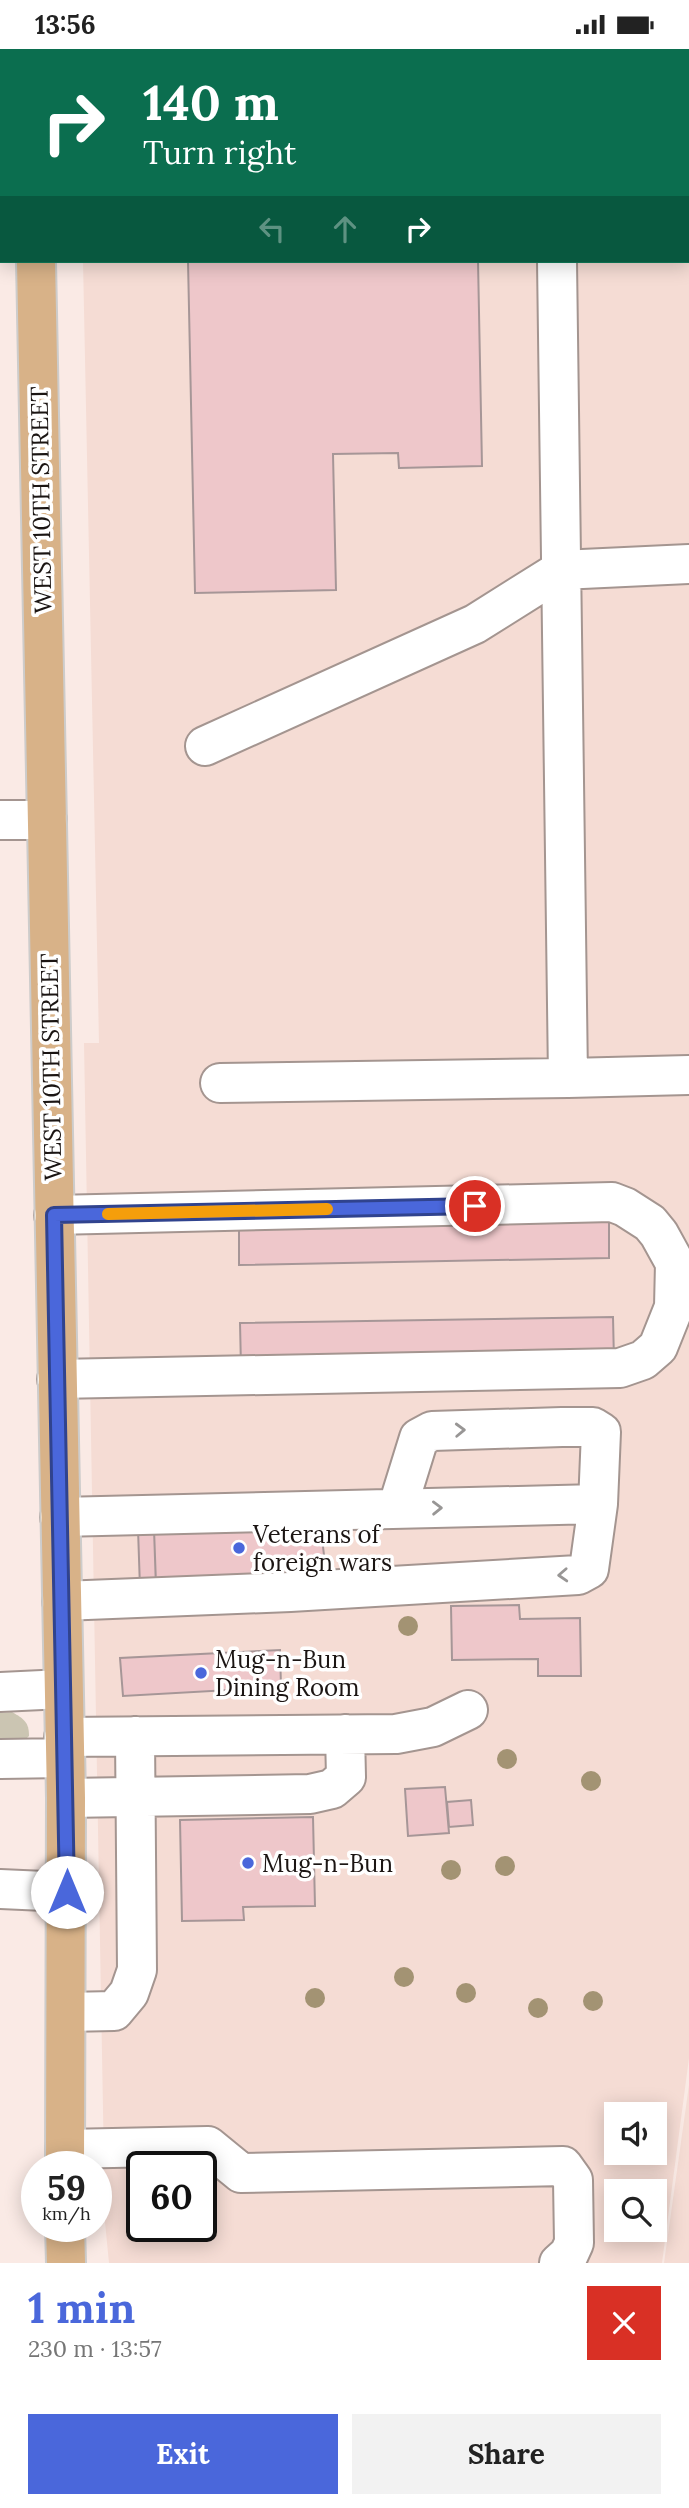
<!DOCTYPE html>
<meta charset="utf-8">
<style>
:root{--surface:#fff;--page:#f2f2f2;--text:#222;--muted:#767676;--accent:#4a67db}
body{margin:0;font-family:Lora,serif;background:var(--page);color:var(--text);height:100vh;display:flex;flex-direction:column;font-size:26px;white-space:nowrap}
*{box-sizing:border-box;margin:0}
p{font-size:23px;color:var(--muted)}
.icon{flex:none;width:38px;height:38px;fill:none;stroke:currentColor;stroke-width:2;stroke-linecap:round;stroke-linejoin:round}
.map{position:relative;height:2214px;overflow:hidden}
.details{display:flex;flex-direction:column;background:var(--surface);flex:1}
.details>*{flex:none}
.banner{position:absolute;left:0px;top:0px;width:690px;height:214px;box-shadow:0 4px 18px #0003;background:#0b6e4f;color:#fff;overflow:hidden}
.buttons{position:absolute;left:604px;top:2053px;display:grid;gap:14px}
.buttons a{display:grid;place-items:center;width:63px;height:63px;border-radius:0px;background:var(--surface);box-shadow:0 4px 18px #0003;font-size:35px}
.speed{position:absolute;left:21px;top:2102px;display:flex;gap:14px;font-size:35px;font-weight:700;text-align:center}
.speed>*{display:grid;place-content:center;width:91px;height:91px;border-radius:50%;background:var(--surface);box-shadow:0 4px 18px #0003;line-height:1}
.speed small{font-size:18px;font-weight:400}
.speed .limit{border:4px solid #111;border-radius:10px;background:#fff;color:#111}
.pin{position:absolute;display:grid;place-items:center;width:60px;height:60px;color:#fff;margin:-30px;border:4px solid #fff;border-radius:50%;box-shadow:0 2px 7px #0007}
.me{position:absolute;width:77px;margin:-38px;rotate:0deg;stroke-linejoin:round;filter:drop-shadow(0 0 5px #0008)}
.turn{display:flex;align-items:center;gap:24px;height:147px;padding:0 28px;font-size:32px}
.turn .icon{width:91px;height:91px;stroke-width:2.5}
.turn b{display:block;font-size:49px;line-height:60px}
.lanes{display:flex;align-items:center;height:66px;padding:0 28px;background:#0003;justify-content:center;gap:35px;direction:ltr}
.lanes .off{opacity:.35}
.round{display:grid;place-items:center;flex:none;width:74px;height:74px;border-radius:0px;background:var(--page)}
.summary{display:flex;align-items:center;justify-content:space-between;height:119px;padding:0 28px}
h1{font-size:42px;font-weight:700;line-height:52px;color:var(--accent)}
.action{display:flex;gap:14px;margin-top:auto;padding:14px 28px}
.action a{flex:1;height:80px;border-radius:0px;background:var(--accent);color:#fff;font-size:28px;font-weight:700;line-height:80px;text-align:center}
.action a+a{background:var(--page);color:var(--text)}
.status{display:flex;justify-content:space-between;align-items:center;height:49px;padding:0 35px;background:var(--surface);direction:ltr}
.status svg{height:19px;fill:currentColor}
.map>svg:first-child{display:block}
</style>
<div class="status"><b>13:56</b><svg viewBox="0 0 49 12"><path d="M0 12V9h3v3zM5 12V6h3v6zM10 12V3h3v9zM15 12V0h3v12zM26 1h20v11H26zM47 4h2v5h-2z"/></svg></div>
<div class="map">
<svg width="689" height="2214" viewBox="0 0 689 2214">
<rect width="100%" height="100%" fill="#faeae5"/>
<path fill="#f5dcd4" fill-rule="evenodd" d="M 79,0 L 689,0 L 689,2009 L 662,2214 L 109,2214 L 105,2173 L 84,994 L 99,994 L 83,212 L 688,212 L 688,2 ZM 616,2065 L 654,2065 L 654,2104 L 616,2104 ZM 142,2118 L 201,2118 L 201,2177 L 142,2177 ZM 616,2142 L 654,2142 L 654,2180 L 616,2180 Z
M 689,2036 L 689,2214 L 664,2214 Z"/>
<path fill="#cbc5b2" d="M 12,1663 C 24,1670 29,1673 29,1687 L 24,1692 L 0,1695 L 0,1664 Z"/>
<path fill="#eec7ca" stroke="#a69697" stroke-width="2" d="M 188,212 L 478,212 L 482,417 L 399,419 L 398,404 L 333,405 L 336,541 L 195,544 Z
M 609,1166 L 609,1209 L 239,1216 L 239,1173 Z
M 613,1268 L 614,1312 L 241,1318 L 240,1274 Z
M 302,1474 L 302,1490 L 322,1489 L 327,1532 L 156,1535 L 154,1480 Z
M 138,1480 L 154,1480 L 156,1539 L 140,1539 Z
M 519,1556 L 520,1570 L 580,1569 L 581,1627 L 538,1627 L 538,1610 L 452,1611 L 451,1557 Z
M 280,1601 L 281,1638 L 123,1647 L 120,1609 Z
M 445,1738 L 449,1784 L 408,1787 L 405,1740 Z
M 471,1751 L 473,1776 L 449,1778 L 447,1753 Z
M 313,1768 L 315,1857 L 243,1858 L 244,1871 L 182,1872 L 180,1771 Z"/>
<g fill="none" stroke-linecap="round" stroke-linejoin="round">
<defs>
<path id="minor" d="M 556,2 L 556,0
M 557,212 L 568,1029 L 689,1026
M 205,697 L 475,575 L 561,521 L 689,515
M 0,771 L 47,771
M 220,1034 L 568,1029
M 54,1166 L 612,1153 L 625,1158 L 650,1174 L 659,1185 L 675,1214 L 674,1258 L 658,1298 L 643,1311 L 620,1319 L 57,1330
M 397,1460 L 419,1389 L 432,1382 L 562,1378 L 593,1378 L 601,1383 L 598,1455
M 60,1468 L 598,1455 L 589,1520 L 578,1526 L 290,1543 L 62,1552
M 0,1643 L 63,1640
M 64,1688 L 396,1685 L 433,1678 L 468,1661
M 0,1710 L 65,1709
M 66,1749 L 310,1745 L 332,1740 L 346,1728 L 345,1685
M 0,1840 L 67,1843
M 66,1963 L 114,1962 L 129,1944 L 137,1921 L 135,1687
M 65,2100 L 208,2097 L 241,2124 L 563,2117 L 573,2131 L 574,2194 L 569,2205 L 559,2214"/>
<path id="major" d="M 32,0 L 32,2
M 36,212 L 66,1749 L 65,2118
M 65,2177 L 66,2214"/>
</defs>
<use href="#minor" stroke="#a49590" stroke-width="42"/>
<use href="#major" stroke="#cdcccb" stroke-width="42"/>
<use href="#minor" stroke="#fff" stroke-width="38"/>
<use href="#major" stroke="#d8b288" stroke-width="38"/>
</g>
<g fill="#a39373">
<circle cx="408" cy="1577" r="10"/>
<circle cx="507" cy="1710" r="10"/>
<circle cx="591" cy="1732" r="10"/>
<circle cx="505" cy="1817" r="10"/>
<circle cx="451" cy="1821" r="10"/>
<circle cx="404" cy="1928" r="10"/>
<circle cx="466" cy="1944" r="10"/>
<circle cx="315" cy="1949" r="10"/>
<circle cx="593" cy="1952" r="10"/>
<circle cx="538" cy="1959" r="10"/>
</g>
<defs><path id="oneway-chevron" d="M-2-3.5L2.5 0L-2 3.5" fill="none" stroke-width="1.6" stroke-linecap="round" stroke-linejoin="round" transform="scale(1.75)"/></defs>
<g stroke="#989695">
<use href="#oneway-chevron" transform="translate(460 1381) rotate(-2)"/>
<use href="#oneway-chevron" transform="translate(437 1459) rotate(-1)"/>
<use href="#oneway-chevron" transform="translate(563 1526) rotate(177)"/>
</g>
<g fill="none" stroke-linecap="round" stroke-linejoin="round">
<defs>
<path id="route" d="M 67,1843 L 54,1166 L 475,1157"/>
</defs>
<use href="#route" stroke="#30438e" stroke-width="18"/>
<use href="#route" stroke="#4a67db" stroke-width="12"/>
<path stroke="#f59e0b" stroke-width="12" d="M 108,1165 L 327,1160"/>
</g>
<g fill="#4a67db" stroke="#fff" stroke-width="2.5">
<circle cx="239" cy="1499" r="7"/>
<circle cx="201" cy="1624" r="7"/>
<circle cx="248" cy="1814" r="7"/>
</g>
<g text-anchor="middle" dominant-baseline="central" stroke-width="7" stroke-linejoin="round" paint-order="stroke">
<g font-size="24" fill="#1b1513" stroke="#fff">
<text transform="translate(41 451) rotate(-91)">WEST 10TH STREET</text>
<text transform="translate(51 1018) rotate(-91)">WEST 10TH STREET</text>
</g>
<g font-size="24" fill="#1b1513" stroke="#fff" text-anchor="start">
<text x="253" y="1485">Veterans of<tspan x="253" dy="28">foreign wars</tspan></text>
<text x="215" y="1610">Mug-n-Bun<tspan x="215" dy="28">Dining Room</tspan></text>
<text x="262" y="1814">Mug-n-Bun</text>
</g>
</g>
</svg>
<div class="buttons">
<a><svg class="icon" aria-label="sound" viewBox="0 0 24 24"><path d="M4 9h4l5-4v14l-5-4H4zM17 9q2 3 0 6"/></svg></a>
<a><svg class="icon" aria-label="search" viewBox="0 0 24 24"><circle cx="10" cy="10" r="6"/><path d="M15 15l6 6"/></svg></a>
</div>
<div class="speed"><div>59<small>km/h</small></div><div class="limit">60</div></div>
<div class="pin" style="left:475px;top:1157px;background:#d93025"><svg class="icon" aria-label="arrive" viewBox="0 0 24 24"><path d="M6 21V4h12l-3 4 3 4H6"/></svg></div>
<svg class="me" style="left:67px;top:1843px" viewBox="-20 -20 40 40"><circle r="19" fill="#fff"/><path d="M0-13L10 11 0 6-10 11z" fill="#4a67db"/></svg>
<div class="banner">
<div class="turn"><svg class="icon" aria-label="right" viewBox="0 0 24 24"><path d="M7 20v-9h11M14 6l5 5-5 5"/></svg><div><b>140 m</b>Turn right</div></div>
<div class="lanes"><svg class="icon off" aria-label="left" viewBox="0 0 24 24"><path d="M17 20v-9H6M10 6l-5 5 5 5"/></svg><svg class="icon off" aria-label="ahead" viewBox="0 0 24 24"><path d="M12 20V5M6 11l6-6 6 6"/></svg><svg class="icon" aria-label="right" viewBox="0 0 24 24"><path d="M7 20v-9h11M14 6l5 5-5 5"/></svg></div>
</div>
</div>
<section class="details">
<div class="summary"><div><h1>1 min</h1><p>230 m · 13:57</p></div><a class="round" style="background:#d93025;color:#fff"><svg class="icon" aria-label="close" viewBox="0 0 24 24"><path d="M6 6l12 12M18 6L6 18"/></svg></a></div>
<div class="action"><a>Exit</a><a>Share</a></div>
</section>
